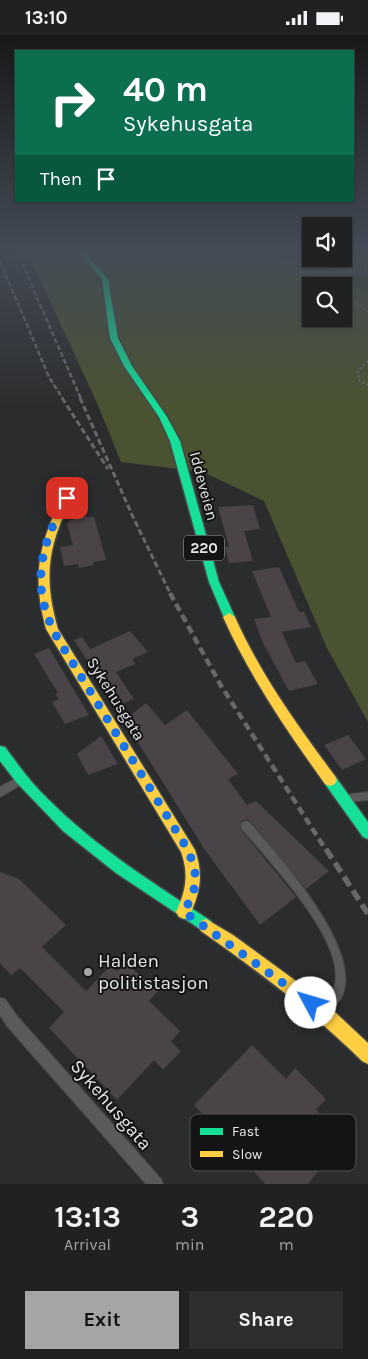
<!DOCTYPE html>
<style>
:root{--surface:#202122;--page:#2d2e2f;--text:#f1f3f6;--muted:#a2a3a5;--line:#3d3e40;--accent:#a4a5a7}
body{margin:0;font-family:Karla,sans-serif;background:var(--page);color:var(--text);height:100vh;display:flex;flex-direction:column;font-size:19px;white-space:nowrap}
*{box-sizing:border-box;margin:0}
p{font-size:16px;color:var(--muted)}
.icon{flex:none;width:28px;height:28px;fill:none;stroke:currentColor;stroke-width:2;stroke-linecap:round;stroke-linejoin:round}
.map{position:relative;height:1149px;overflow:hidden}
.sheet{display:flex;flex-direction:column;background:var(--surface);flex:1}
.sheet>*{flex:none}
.top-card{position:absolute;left:15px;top:15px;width:339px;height:152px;border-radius:0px;box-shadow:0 1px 4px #0004,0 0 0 1px var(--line);background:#0b6e4f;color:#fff;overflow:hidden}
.buttons{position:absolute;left:302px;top:182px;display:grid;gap:10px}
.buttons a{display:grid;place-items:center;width:50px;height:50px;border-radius:0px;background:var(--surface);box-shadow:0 1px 4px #0004,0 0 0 1px var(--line);font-size:25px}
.pin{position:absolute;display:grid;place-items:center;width:42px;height:42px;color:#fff;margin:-21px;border-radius:10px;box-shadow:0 2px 8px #0006}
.me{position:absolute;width:55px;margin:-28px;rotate:309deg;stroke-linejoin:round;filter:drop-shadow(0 0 4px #0008)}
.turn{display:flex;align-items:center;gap:18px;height:105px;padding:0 25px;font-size:22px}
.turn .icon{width:65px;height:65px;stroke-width:2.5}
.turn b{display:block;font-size:35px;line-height:42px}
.then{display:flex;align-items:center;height:48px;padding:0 25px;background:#0003;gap:10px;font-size:19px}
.eta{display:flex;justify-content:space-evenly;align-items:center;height:85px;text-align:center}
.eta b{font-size:30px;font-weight:700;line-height:35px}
.action{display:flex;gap:10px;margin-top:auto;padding:10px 25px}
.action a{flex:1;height:58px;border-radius:0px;background:var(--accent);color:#111;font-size:20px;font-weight:700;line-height:58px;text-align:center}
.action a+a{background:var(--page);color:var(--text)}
.status{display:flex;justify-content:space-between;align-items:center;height:35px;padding:0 25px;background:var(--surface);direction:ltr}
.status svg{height:14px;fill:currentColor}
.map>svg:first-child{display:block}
</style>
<div class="status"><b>13:10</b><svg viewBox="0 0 49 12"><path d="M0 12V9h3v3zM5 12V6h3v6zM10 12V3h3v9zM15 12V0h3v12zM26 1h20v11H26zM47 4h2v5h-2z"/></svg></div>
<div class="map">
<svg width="368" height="1149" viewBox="0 0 368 1149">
<rect width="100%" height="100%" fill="#2b2c2d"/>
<path fill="#384020" d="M 361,214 L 368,214 L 368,259 L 351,251 L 364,227 Z"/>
<path fill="#4a5331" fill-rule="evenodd" d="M 26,214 L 311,214 L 311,224 L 344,224 L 344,214 L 361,214 L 364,227 L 351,250 L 368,259 L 368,687 L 327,613 L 264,466 L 203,437 L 121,427 L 97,368 ZM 311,251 L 344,251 L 344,284 L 311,284 Z"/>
<path fill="#4a4347" d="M 253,470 L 260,494 L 244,496 L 253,526 L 229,528 L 225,512 L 229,512 L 218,472 Z
M 81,482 L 94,482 L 106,525 L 93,527 L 94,530 L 79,533 L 78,529 L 64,531 L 60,512 L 73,510 L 67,489 L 69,486 Z
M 279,532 L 299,577 L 304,577 L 311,592 L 282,597 L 296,628 L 305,626 L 318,649 L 289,656 L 263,608 L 254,584 L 271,582 L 252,536 Z
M 130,596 L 148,617 L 132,624 L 136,629 L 116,637 L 134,664 L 116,671 L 74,605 L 82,602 L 90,614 Z
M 49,613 L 89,680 L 65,689 L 52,667 L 59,664 L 55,659 L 58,658 L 34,619 Z
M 146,668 L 165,690 L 187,675 L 238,739 L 228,744 L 247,770 L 256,766 L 329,836 L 306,854 L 251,787 L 247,784 L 241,786 L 241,795 L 296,862 L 260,890 L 205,815 L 124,685 Z
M 348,700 L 366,724 L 342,735 L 324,710 Z
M 101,701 L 118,729 L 88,740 L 77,719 Z
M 0,837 L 19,844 L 66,890 L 42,912 L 86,956 L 110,931 L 117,936 L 126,928 L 158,956 L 149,966 L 180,996 L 171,1007 L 181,1016 L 163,1035 L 154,1025 L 117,1065 L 49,993 L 64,977 L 20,933 L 11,940 L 0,928 Z
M 252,1010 L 286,1044 L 295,1033 L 326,1064 L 316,1075 L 345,1104 L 308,1149 L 265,1149 L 194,1070 Z"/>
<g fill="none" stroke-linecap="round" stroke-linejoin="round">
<defs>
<path id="lane" d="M 363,214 L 368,214 L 368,222 L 365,220 Z
M 17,743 L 21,744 L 22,747 L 21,750 L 0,762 L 0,752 Z
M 368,757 L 368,765 L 348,767 L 344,766 L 343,763 L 344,760 Z
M 246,786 L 250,788 C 279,822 368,918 340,965 C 336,970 332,975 326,977 L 321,976 L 320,971 C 323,963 333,957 335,949 C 345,905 269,826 242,794 L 241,791 L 242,788 Z
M 0,963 L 5,964 L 17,981 L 161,1144 L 163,1149 L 146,1149 L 7,991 L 0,980 Z"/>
<path id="fast" d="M 76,214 L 82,214 L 108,244 L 118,303 L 132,331 L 167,382 L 180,406 L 219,547 L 235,582 L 233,585 L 225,585 L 209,547 L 170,406 L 159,382 L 124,331 L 110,303 L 102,244 Z
M 0,711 L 5,712 C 19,731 32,749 49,765 C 97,813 155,849 211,886 L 214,891 L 211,896 L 206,898 L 116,838 L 63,796 L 16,747 L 0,726 Z
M 330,739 L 335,741 L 368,787 L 368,804 L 363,802 L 325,749 L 323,745 L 325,741 Z"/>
<path id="slow" d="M 67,460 L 72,463 C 48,510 43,542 58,594 L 195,815 C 204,840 200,858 189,882 L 184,884 L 179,882 L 176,877 C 186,856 189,839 181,817 L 46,594 C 32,542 38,510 62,463 Z
M 229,578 L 235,582 C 261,640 297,690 335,741 L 337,745 L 335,749 L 330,751 L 325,749 C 287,696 250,642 223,582 Z
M 206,884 L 233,900 L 296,946 L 336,978 L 368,1008 L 368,1029 L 362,1026 C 312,977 258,936 201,896 L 198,891 L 201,886 Z"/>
</defs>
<use href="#lane" stroke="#464748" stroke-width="2"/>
<use href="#fast" stroke="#464748" stroke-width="3"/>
<use href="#slow" stroke="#464748" stroke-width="3"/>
<path stroke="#696a6b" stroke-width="2" stroke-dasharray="2.5 2" stroke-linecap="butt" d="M 254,214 L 277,227
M 344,224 L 368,236
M 275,226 L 368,238
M 283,229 L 329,251
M 344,261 L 368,276
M 368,326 L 358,336 L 359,345 L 368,350"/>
<use href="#lane" fill="#5a5a5b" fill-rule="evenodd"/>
<use href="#fast" fill="#16e098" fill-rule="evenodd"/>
<use href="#slow" fill="#ffcf43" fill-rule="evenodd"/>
<path stroke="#676869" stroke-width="2.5" stroke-dasharray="5 2.5" stroke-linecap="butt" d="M 16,214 L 81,364
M 0,226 L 49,342 L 63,364"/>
<path stroke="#676869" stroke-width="3" stroke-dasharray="6 3" stroke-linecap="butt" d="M 62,363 L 108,434
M 80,363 L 133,482 L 171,560"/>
<path stroke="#676869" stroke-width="4.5" stroke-dasharray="8 4.5" stroke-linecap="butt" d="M 170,558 L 220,649 L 326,815"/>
<path stroke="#676869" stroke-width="5.5" stroke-dasharray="11 5.5" stroke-linecap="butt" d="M 326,814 L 368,879"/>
</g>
<linearGradient id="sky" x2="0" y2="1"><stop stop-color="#181819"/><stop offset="0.57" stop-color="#444b57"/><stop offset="1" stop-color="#444b57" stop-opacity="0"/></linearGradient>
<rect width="368" height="375" fill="url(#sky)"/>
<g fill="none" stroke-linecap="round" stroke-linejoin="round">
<path stroke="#1a73e8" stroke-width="9" stroke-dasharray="0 16.2" d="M 67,463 C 38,514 29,556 61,609 L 188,815 C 199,843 198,850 184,877 L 311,968"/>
</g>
<circle fill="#a4a5a7" stroke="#141415" stroke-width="2" cx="88" cy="937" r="5"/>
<g text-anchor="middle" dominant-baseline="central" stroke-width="4" stroke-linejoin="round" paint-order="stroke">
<rect fill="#141415" stroke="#a6a7a9" stroke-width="1" x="184" y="500.5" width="40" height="25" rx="4"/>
<g font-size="15" font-weight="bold" fill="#e5e6e8">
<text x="204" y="513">220</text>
</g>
<g font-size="16" fill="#e5e6e8" stroke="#141415">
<text transform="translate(204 451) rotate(75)">Iddeveien</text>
<text transform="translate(116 664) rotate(58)">Sykehusgata</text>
</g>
<g font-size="19" fill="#e5e6e8" stroke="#141415" text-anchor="start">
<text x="98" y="926">Halden<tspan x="98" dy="22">politistasjon</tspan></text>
</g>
<g font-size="19" fill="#e5e6e8" stroke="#141415">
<text transform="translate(111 1070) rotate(49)">Sykehusgata</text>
</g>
</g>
<rect x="190" y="1079" width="166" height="57" rx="8" fill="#141415" stroke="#535354" stroke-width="1"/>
<rect x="200" y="1093" width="23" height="7" fill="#16e098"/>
<rect x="200" y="1116" width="23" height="6" fill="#ffcf43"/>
<g font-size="14" fill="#e5e6e8">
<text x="232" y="1101">Fast</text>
<text x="232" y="1124">Slow</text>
</g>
</svg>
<div class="buttons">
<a><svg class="icon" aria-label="sound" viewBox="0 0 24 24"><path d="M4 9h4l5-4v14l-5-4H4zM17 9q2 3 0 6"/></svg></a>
<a><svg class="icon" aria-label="search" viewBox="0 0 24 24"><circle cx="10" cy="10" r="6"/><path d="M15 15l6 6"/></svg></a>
</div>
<div class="pin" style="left:67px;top:463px;background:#d93025"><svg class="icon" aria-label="arrive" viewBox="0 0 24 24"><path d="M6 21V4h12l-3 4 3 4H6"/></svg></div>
<svg class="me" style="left:311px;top:968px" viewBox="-20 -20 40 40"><circle r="19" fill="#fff"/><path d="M0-13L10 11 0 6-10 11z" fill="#1a73e8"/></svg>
<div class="top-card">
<div class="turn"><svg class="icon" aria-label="right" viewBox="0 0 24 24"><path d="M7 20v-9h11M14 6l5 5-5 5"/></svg><div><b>40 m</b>Sykehusgata</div></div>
<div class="then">Then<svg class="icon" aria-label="arrive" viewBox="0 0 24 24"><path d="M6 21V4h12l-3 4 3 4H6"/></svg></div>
</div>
</div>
<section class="sheet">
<div class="eta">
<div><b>13:13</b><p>Arrival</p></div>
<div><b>3</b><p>min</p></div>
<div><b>220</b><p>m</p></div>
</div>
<div class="action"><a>Exit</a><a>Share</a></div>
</section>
